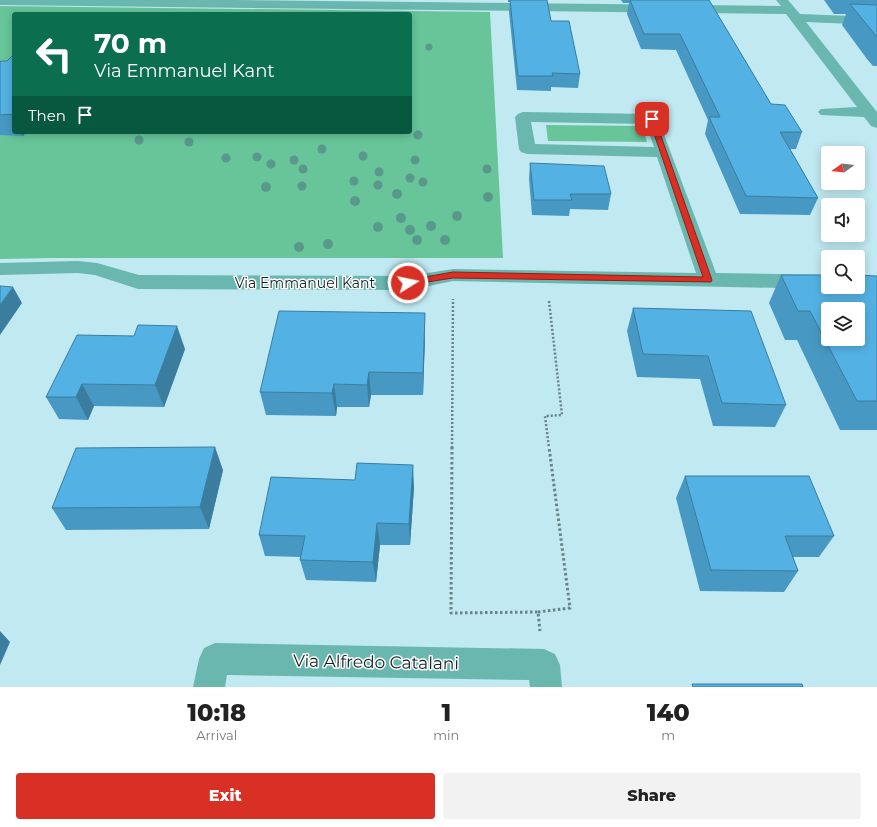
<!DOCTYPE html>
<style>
:root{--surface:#fff;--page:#f2f2f2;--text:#222;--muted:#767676;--accent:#d93025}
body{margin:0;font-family:Montserrat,sans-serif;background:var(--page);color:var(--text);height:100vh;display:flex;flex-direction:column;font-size:15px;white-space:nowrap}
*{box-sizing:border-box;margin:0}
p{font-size:13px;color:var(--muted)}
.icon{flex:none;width:22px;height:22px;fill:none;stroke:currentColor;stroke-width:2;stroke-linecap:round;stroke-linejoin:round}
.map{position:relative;height:687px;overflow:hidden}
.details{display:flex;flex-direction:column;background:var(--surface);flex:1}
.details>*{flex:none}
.hud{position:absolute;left:12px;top:12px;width:400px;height:122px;border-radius:4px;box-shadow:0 2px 10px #0003;background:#0b6e4f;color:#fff;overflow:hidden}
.needle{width:26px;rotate:256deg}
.tools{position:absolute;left:821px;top:146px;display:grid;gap:8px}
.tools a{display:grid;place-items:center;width:44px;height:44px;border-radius:4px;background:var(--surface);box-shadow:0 2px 10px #0003;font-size:20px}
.pin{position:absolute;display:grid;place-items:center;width:34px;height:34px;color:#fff;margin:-17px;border-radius:8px;box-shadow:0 2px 6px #0006}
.me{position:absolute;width:44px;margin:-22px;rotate:80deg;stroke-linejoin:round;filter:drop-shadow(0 0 3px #0008)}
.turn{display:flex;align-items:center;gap:14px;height:84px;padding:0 16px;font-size:18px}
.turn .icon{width:52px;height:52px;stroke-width:2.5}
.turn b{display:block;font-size:28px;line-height:34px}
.then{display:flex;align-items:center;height:38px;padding:0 16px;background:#0003;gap:8px;font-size:15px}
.eta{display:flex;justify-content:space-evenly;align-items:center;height:68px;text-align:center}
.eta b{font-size:24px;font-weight:800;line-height:28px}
.button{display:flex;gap:8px;margin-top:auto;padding:8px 16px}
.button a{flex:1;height:46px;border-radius:4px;background:var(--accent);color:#fff;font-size:16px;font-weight:800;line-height:46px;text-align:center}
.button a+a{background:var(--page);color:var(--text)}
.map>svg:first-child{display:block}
</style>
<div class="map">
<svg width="877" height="687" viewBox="0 0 877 687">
<rect width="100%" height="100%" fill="#c0e9f1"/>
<path fill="#68c59a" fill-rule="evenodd" d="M 0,6 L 490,12 L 503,258 L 50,258 L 0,259 ZM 14,14 L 410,14 L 410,132 L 14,132 Z
M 546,125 L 642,126 L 647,142 L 548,141 Z"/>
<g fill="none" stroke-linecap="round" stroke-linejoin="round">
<path stroke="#668388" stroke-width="2.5" stroke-dasharray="2 2" stroke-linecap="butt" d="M 549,301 L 562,415 L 545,416 L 549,448
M 452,448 L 453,299"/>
<path stroke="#668388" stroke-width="3" stroke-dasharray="2.5 2.5" stroke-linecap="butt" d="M 452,447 L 451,613 L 538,612 L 540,631
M 538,612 L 570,608 L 549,447"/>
<path fill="#69b7ae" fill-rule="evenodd" d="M 0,0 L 230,0 L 781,6 L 776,0 L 788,0 L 800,14 L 877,17 L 877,25 L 806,22 L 877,112 L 877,128 L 871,126 L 864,117 L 821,115 L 818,112 L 821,109 L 857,107 L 786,14 L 0,5 Z
M 523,112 L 652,114 L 657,116 L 716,273 L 828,275 L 828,287 L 834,287 L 828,289 L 453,281 L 409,290 L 138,289 L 95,275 L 78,273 L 0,275 L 0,263 L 78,261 L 97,263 L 139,275 L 409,276 L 453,269 L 696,273 L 657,157 L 527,154 L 521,152 L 519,149 L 515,117 L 518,114 ZM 531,122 L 646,124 L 654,147 L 535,144 Z
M 215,643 L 544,649 L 555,654 L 560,665 L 562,687 L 530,687 L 529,680 L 227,675 L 225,687 L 193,687 L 199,659 L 204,648 Z"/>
</g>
<g fill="#59998c">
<circle cx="429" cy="47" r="3.5"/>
<circle cx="418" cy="135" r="4.5"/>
<circle cx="139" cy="140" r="4.5"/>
<circle cx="189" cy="142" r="4.5"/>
<circle cx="322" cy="149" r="4.5"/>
<circle cx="363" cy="156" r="4.5"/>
<circle cx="257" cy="157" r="4.5"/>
<circle cx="226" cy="158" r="4.5"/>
<circle cx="294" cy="160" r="4.5"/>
<circle cx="415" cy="160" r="4.5"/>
<circle cx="271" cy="164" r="4.5"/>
<circle cx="303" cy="169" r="4.5"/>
<circle cx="487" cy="169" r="4.5"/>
<circle cx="379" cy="172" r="4.5"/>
<circle cx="410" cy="178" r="4.5"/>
<circle cx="354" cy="181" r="4.5"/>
<circle cx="423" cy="182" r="4.5"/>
<circle cx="378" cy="185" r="4.5"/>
<circle cx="302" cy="186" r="4.5"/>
<circle cx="266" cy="187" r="5"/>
<circle cx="397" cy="194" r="5"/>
<circle cx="488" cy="197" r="5"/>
<circle cx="355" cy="201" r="5"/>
<circle cx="457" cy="216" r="5"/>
<circle cx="401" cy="218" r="5"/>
<circle cx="431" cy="226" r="5"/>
<circle cx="378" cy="227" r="5"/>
<circle cx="410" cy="230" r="5"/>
<circle cx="417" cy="240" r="5"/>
<circle cx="445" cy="240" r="5"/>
<circle cx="328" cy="244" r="5"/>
<circle cx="299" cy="247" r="5"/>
</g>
<path fill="#4799c3" d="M 508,0 L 547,0 L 551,21 L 580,74 L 578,88 L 551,87 L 551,91 L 517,90 L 509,12 L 510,2 L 508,2 Z
M 621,0 L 709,0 L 771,104 L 802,132 L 796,149 L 790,149 L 818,198 L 810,215 L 740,214 L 705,134 L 708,120 L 676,50 L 641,49 L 627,14 L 629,3 L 623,3 Z
M 824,0 L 877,0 L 877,66 L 873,66 L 867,59 L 842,25 L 846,14 L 834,14 Z
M 14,54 L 14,132 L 26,132 L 23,136 L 0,135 L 0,62 L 7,61 Z
M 530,163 L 611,194 L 608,210 L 570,209 L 569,216 L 532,215 L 529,179 Z
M 781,275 L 877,276 L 877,430 L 840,430 L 797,340 L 785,340 L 769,303 Z
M 633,308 L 786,405 L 775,427 L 713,426 L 700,379 L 637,377 L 627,331 Z
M 134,336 L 185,349 L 164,407 L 94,406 L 88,420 L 59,419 L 46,397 Z
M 425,336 L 423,395 L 371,395 L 369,407 L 337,407 L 336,416 L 266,415 L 260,392 Z
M 223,470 L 209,529 L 66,530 L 52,508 Z
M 685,476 L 834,536 L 819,557 L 793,557 L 798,571 L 784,592 L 700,591 L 676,498 Z
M 414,487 L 410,545 L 380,545 L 376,582 L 306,580 L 300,560 L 301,557 L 265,556 L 259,535 Z"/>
<path fill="#3a7d9f" d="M 21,132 L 26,132 L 23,136 Z
M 13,287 L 22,303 L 0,335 L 0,305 Z
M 425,313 L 425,336 L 423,395 L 423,373 Z
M 177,326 L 185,349 L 164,407 L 155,385 Z
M 369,372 L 371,395 L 369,407 L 367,385 Z
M 82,384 L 94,406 L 88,420 L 76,397 Z
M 334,384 L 337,407 L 336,416 L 332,393 Z
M 215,447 L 223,470 L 209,529 L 200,507 Z
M 413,465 L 414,487 L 410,545 L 409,524 Z
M 377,523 L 380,545 L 376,582 L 373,562 Z
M 0,631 L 10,642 L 0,665 Z"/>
<path fill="#53b2e3" stroke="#3a7d9f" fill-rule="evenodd" d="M 510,0 L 547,0 L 551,21 L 569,21 L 580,74 L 552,73 L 553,76 L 518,76 Z
M 630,0 L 709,0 L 771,104 L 785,105 L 802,132 L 780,132 L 818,198 L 746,196 L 709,117 L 720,117 L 680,34 L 644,34 Z
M 850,4 L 877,5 L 877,37 Z
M 14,54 L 14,114 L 0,115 L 0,62 L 1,61 L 7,61 Z
M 530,163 L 604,166 L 611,194 L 570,194 L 572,200 L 534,200 Z
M 781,275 L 828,275 L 828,287 L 858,287 L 858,275 L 877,276 L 877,401 L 857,401 L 810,311 L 798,311 ZM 828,309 L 858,309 L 858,339 L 828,339 Z
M 0,286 L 13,287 L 0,305 Z
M 633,308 L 751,311 L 786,405 L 722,403 L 708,356 L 643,354 Z
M 279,311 L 425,313 L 423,373 L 369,372 L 367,385 L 334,384 L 332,393 L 260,392 Z
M 138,325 L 177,326 L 155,385 L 82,384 L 76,397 L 46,397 L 77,335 L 134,336 Z
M 215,447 L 200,507 L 52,508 L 76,448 Z
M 357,463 L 413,465 L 409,524 L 377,523 L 373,562 L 300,560 L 305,536 L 259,535 L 271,477 L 355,480 Z
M 685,476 L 809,476 L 834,536 L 785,536 L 798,571 L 711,570 Z
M 692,684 L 802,684 L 803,687 L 693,687 Z"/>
<path fill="#d93025" stroke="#8d1f18" d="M 650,117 L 655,119 L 712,280 L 711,282 L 453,278 L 408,285 L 406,285 L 404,283 L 406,281 L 408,280 L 453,272 L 703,277 L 649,119 Z"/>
<g text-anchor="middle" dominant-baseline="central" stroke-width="3" stroke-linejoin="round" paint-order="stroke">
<g font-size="14" fill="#102023" stroke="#fff">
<text x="305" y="283">Via Emmanuel Kant</text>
</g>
<g font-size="17" fill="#102023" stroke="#fff">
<text transform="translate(376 662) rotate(1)">Via Alfredo Catalani</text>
</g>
</g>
</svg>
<div class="tools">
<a><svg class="needle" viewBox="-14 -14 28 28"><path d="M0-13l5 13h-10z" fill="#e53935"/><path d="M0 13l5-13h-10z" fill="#767676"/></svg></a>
<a><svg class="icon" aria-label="sound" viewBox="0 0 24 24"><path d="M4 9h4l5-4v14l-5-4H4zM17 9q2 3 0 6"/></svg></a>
<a><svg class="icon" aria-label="search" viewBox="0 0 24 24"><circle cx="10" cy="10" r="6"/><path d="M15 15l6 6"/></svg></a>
<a><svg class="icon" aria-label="layers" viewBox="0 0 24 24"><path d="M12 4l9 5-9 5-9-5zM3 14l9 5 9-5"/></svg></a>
</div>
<div class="pin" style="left:652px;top:119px;background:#d93025"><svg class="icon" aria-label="arrive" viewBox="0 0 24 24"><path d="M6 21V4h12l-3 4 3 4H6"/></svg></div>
<svg class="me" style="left:408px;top:283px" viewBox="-20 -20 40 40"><circle r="17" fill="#d93025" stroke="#fff" stroke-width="3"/><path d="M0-11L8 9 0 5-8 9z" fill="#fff"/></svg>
<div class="hud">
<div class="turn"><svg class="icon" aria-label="left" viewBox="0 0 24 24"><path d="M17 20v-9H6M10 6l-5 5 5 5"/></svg><div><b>70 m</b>Via Emmanuel Kant</div></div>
<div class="then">Then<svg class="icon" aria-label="arrive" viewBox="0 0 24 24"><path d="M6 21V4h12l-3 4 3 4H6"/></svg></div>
</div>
</div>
<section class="details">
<div class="eta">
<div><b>10:18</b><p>Arrival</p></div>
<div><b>1</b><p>min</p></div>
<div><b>140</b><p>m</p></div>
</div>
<div class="button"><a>Exit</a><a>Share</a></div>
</section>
